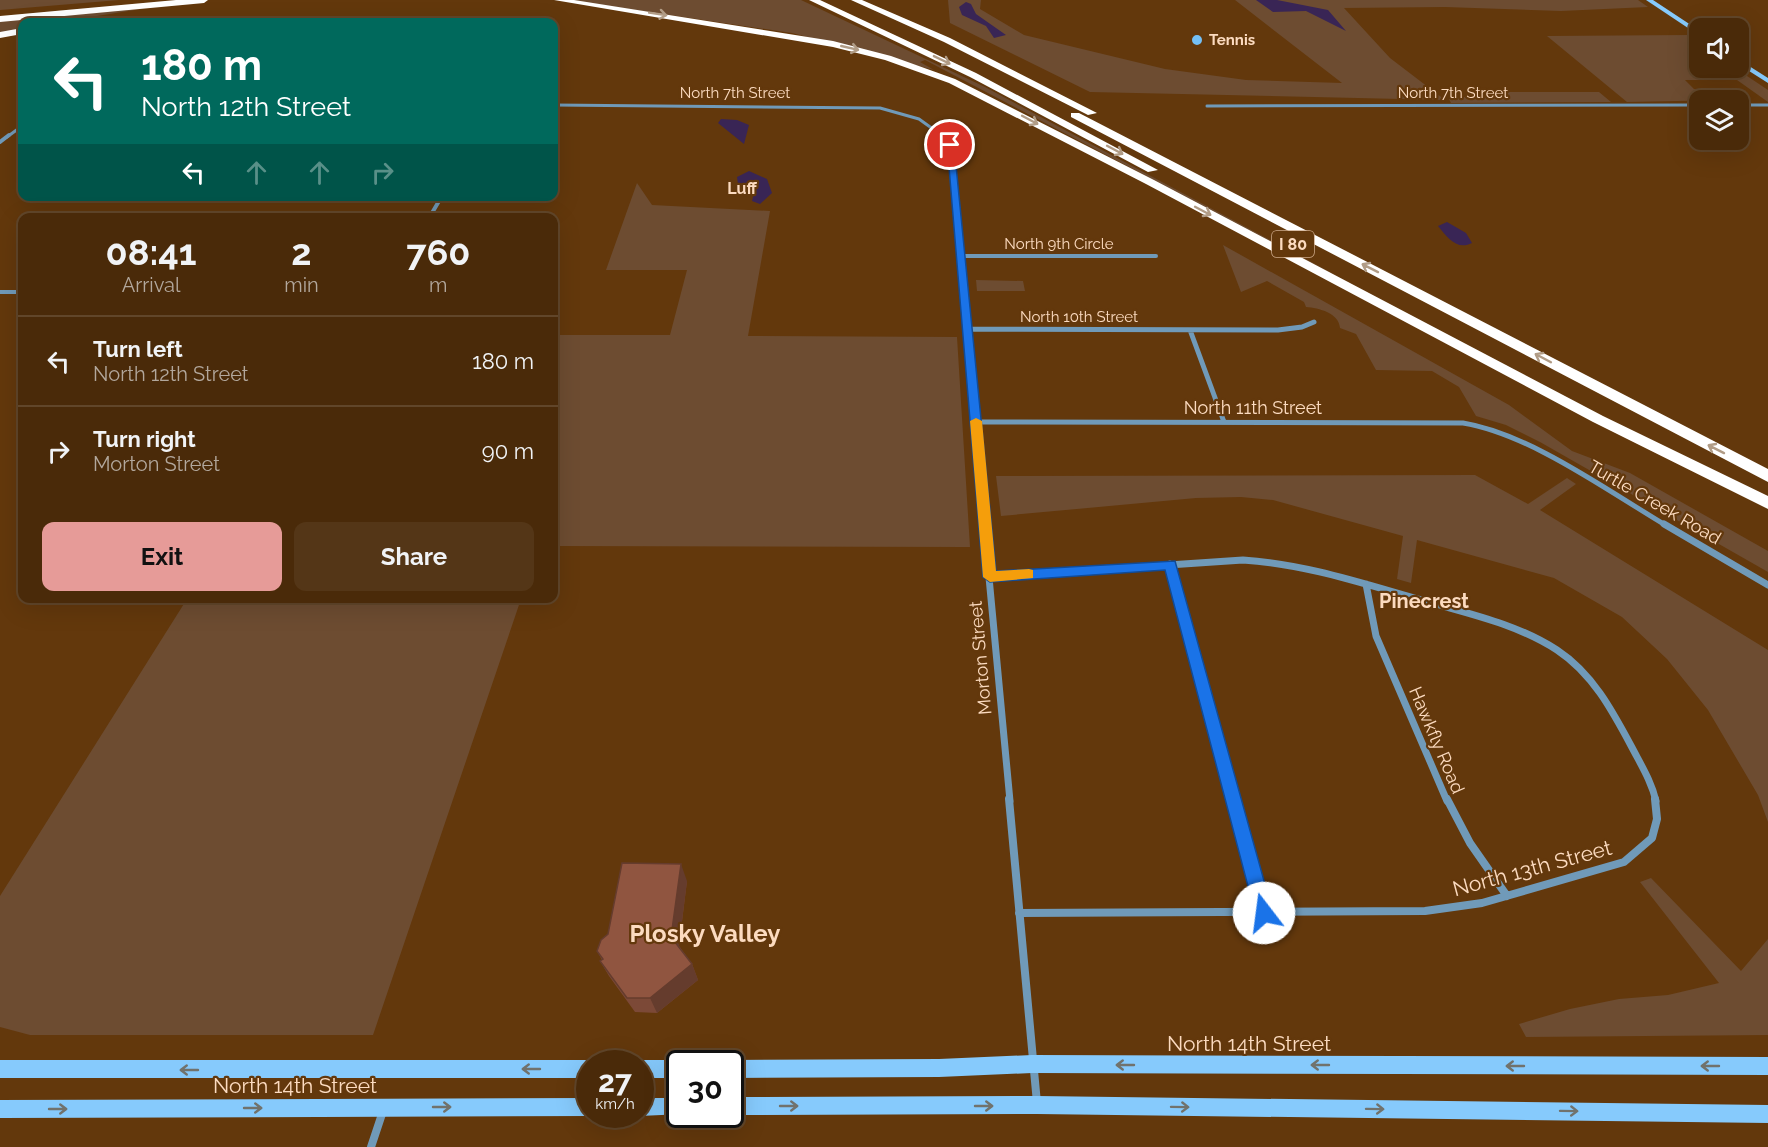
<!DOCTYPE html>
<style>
:root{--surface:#4a2a09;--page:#543617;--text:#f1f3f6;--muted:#b2a79c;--line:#61462a;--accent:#e69b98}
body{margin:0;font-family:Raleway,sans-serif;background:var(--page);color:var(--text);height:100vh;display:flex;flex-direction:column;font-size:22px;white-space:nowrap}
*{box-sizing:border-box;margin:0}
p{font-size:20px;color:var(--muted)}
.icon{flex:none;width:33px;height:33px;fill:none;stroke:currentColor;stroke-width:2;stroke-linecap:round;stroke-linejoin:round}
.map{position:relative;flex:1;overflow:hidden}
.side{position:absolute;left:18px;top:213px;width:540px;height:390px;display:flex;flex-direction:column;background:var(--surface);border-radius:12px;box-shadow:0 6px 24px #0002,0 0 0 2px var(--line)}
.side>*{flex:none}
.hud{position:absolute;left:18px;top:18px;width:540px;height:183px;border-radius:12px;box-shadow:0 6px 24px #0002,0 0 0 2px var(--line);background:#00695c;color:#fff;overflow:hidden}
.tools{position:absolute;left:1689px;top:18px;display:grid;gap:12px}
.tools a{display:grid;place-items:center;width:60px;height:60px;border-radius:12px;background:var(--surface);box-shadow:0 6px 24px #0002,0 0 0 2px var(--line);font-size:30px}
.speed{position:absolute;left:576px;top:1050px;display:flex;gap:12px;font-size:30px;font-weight:700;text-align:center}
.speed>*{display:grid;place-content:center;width:78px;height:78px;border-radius:50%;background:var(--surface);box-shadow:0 6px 24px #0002,0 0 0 2px var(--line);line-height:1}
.speed small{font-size:15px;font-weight:400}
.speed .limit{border:3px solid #111;border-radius:9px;background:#fff;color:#111}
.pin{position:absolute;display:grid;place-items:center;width:51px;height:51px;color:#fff;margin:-26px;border:3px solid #fff;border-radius:50%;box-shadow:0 2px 6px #0007}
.me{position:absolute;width:66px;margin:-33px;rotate:345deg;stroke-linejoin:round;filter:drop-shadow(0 0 4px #0008)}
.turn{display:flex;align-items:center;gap:21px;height:126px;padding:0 24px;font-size:27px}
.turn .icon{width:78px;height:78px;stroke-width:2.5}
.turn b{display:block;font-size:42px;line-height:51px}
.lanes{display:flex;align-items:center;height:57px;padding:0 24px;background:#0003;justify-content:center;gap:30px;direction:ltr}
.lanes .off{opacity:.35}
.eta{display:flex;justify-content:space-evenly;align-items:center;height:102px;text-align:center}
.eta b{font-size:36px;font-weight:700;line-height:42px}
.button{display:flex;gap:12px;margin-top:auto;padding:12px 24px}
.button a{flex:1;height:69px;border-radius:12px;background:var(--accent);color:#111;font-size:24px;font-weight:700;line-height:69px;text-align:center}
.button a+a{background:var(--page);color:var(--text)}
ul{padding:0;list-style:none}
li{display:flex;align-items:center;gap:18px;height:90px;padding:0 24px;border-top:2px solid var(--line)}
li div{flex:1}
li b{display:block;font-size:22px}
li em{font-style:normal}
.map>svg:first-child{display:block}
</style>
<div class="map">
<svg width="1768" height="1147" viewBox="0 0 1768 1147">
<rect width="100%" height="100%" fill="#63380c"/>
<path fill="#6d4c31" d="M 0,0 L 119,0 L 0,10 Z
M 568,0 L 801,0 L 985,87 L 1343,279 L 925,60 L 920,62 L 934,70 L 792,33 Z
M 948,0 L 981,0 L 980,9 L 1024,35 L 1165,69 L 1246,80 L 1342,83 L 1235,0 L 1638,0 L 1648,7 L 1561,11 L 1445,7 L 1344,8 L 1390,58 L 1445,100 L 1090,92 L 950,23 Z
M 141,9 L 59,22 L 22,22 L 22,30 L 0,34 L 0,21 Z
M 1688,35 L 1699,43 L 1700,68 L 1735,68 L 1768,90 L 1768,102 L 1737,80 L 1685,80 L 1694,89 L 1714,89 L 1729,100 L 1627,102 L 1547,36 Z
M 1505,92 L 1599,92 L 1611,102 L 1451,103 L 1449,99 Z
M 637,183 L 652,205 L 770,211 L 748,336 L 957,337 L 970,547 L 554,546 L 554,335 L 670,335 L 687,270 L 606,270 Z
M 1223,245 L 1509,405 L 1572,451 L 1630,473 L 1768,551 L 1768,572 L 1540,442 L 1506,425 L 1476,416 L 1459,387 L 1432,371 L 1376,370 L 1356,334 L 1340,328 C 1339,313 1319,308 1306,307 L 1304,302 L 1267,281 L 1241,292 Z
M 976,280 L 1023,281 L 1025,291 L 977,291 Z
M 1475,475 L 1528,504 L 1567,478 L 1576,484 L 1540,510 L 1768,650 L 1768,822 L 1758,795 L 1708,710 L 1667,659 L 1622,617 L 1554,578 L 1417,540 L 1411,583 L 1397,579 L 1403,536 L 1273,500 L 1241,497 L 1196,498 L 1001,516 L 996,476 Z
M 187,599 L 521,599 L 373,1035 L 30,1035 L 0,1027 L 0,896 Z
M 1651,878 L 1741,971 L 1768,939 L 1768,1035 L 1526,1037 L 1519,1024 L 1570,1009 L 1619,999 L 1668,995 L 1719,983 L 1640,882 Z"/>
<path fill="#392555" d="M 1256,0 L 1277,0 L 1328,10 L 1346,31 L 1306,11 L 1273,12 Z
M 966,2 L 971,4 L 976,14 L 1006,35 L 994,38 L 986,26 L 962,15 L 959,7 Z
M 721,119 L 737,120 L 749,125 L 744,144 L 718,123 Z
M 749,171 L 767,179 L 772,193 L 760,204 L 752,201 L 754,193 L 750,187 L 738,184 L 737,177 Z
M 1447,222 L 1466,233 L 1472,243 C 1457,251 1447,237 1438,226 Z"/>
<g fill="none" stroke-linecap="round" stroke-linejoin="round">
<path stroke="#709ab9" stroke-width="3" d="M 554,105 L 880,108 L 919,119 L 944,137
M 1738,105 L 1768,105
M 1207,106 L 1700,105
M 7,137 L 22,126"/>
<path stroke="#709ab9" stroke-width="4" d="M 943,135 L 950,145 L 965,309
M 0,142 L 9,135
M 429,218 L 442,196
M 961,256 L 1156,256
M 0,292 L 22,292"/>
<path stroke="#709ab9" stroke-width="5" d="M 965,307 L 985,526
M 968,329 L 1278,330 L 1302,327 L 1314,322
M 1190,330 L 1224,422
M 976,422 L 1463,423 C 1530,434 1608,491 1667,526"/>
<path stroke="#709ab9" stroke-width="7" d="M 984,524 L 1010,801
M 1664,524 L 1768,585
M 1170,564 L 1234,801
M 989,577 L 1243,560 C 1306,564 1364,584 1425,601 C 1470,614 1517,624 1557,650 C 1595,675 1615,716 1636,755 C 1644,770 1652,784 1656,801
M 1366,584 L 1376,636 L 1447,801"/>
<path stroke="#709ab9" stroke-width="8" d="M 1009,799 L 1037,1103
M 1233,799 L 1264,913
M 1447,799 L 1470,843 L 1507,896
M 1019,913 L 1425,911 L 1482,903 L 1624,862 L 1652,838 L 1657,819 L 1655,799
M 371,1147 L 383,1111"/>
<path fill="#86cafc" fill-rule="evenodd" d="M 1646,0 L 1653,0 L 1700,31 L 1700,36 Z
M 1738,59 L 1768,78 L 1768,83 L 1738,64 Z
M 1032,1055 L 1768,1057 L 1768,1075 L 1032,1073 L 939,1077 L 730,1078 L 730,1064 L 724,1064 L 730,1060 L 939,1059 Z
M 0,1060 L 590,1060 L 596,1064 L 590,1064 L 590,1078 L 0,1078 Z
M 640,1060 L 680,1060 L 686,1064 L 680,1064 L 680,1078 L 640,1078 L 640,1064 L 634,1064 Z
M 1037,1096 L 1768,1105 L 1768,1123 L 1037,1114 L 730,1115 L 729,1114 L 730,1114 L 730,1097 Z
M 590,1098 L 590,1114 L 593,1114 L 590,1116 L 0,1118 L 0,1100 Z
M 640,1098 L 680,1098 L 680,1114 L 683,1114 L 640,1116 L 637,1114 L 640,1114 Z"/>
<path fill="#fff" fill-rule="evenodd" d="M 176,0 L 208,0 L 204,3 L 0,22 L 0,16 Z
M 554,0 L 574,0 L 833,41 L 891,56 L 955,79 L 1154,180 L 1603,416 L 1768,496 L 1768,509 L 1593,422 L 1146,184 L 949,83 L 885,60 L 833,47 Z
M 809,0 L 820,0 L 976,73 L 1158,170 L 1148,172 L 970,77 Z
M 851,0 L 862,0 L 950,38 L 1097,113 L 1088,115 L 944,42 Z
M 22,28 L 22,34 L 0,38 L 0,32 Z
M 1071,113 L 1079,113 L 1768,469 L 1768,482 L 1071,117 Z"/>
</g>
<path fill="#7c4937" d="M 687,881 L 679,946 L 692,964 L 698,980 L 657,1013 L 635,1012 L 609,976 L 600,961 L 602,960 L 597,951 L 608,934 Z"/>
<path fill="#653c2d" d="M 681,864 L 687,881 L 678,953 L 671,937 Z
M 692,964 L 698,980 L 657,1013 L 650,998 Z"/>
<path fill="#905540" stroke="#653c2d" stroke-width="1.5" d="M 622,863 L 681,864 L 671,937 L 692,964 L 650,998 L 627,998 L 600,961 L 603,959 L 597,951 L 601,940 L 608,934 Z"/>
<defs><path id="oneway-shaft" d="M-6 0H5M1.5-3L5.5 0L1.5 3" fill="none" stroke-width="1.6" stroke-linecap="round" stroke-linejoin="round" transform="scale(1.5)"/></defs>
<g stroke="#b19c86">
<use href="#oneway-shaft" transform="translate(658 14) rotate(9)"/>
<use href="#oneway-shaft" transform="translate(850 48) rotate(13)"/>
<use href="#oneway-shaft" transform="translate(942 60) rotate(26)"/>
<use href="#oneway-shaft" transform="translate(1030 120) rotate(28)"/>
<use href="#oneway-shaft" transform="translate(1115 150) rotate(28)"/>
<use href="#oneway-shaft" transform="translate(1203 211) rotate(28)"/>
<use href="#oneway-shaft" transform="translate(1370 268) rotate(-153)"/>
<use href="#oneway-shaft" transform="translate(1543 358) rotate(-152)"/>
<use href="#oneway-shaft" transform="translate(1716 449) rotate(-153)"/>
</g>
<g stroke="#71726c">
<use href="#oneway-shaft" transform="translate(1125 1065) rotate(-180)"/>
<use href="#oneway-shaft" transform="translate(1320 1065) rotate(-180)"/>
<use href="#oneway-shaft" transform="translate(1515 1066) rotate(-180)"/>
<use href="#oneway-shaft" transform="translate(1710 1066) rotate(180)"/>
<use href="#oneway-shaft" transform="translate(531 1069) rotate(180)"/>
<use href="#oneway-shaft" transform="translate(189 1070) rotate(-180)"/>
<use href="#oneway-shaft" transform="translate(789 1106)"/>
<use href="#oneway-shaft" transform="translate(984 1106)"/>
<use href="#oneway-shaft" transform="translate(442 1107)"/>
<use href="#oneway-shaft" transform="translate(1180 1107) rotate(1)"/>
<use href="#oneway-shaft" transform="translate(253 1108)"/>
<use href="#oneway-shaft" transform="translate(58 1109)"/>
<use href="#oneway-shaft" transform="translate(1375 1109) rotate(1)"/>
<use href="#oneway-shaft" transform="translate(1569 1111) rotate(1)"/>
</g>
<path fill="#1a73e8" stroke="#114b97" stroke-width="1.5" d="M 947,143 L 954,145 L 996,571 L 1175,561 L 1273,913 L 1270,919 L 1264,921 L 1258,919 L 1255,913 L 1165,570 L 990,582 L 983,577 Z"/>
<path fill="#f59e0b" d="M 976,418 L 982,421 L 996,571 L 1029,569 L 1033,570 L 1033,578 L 990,582 L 983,577 L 970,421 Z"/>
<circle fill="#74c0f6" stroke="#63380c" stroke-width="2" cx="1197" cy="40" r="6"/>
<g text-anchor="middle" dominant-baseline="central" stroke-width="4.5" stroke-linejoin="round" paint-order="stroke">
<g font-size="15" font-weight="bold" fill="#fcdbc0" stroke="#63380c" text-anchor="start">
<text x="1209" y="40">Tennis</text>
</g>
<g font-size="15" fill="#fcdbc0" stroke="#63380c">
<text x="735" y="93">North 7th Street</text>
<text x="1453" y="93">North 7th Street</text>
<text x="1059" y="244">North 9th Circle</text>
<text x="1079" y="317">North 10th Street</text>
</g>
<g font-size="16" font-weight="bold" fill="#fcdbc0" stroke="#63380c">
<text x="742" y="188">Luff</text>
</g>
<rect fill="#63380c" stroke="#ceaa8a" stroke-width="1.5" x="1272" y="231" width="42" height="26" rx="4.5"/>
<g font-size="16" font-weight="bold" fill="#fcdbc0">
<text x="1293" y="244">I 80</text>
</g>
<g font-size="18" fill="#fcdbc0" stroke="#63380c">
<text x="1253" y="407">North 11th Street</text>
<text transform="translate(1655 502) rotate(30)">Turtle Creek Road</text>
<text transform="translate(980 658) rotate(-95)">Morton Street</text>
<text transform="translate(1437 740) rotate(67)">Hawkfly Road</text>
</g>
<g font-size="20" font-weight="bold" fill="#fcdbc0" stroke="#63380c">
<text x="1424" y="601">Pinecrest</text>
</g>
<g font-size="21" fill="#fcdbc0" stroke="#63380c">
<text transform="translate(1532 868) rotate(-15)">North 13th Street</text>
<text x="1249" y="1043">North 14th Street</text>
<text x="295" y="1085">North 14th Street</text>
</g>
<g font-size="24" font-weight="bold" fill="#fcdbc0" stroke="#63380c">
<text x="705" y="933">Plosky Valley</text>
</g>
</g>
</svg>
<div class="tools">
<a><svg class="icon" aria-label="sound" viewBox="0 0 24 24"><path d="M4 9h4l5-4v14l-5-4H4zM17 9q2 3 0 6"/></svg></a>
<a><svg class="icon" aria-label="layers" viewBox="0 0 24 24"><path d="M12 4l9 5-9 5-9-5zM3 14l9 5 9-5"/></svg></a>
</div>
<div class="speed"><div>27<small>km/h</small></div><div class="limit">30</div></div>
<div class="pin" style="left:950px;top:145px;background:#d93025"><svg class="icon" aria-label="arrive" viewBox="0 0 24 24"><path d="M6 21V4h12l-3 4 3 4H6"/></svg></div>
<svg class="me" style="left:1264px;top:913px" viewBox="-20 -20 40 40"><circle r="19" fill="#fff"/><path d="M0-13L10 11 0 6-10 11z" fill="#1a73e8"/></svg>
<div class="hud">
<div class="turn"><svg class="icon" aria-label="left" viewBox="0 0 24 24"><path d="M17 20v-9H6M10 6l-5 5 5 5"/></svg><div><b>180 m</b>North 12th Street</div></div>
<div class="lanes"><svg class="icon" aria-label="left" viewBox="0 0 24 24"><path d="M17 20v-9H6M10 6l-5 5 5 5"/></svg><svg class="icon off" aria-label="ahead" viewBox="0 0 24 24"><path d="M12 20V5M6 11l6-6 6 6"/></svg><svg class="icon off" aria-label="ahead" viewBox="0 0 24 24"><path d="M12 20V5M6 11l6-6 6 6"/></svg><svg class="icon off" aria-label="right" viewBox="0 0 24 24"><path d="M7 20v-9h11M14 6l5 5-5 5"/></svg></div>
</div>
<section class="side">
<div class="eta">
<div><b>08:41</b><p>Arrival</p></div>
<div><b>2</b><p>min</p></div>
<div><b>760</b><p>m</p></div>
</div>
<ul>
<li><svg class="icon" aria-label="left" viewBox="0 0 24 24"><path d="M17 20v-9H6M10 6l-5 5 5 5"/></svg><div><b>Turn left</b><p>North 12th Street</p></div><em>180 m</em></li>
<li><svg class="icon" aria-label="right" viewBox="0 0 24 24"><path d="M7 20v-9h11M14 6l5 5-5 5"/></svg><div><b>Turn right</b><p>Morton Street</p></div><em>90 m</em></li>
</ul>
<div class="button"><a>Exit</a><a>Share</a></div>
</section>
</div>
